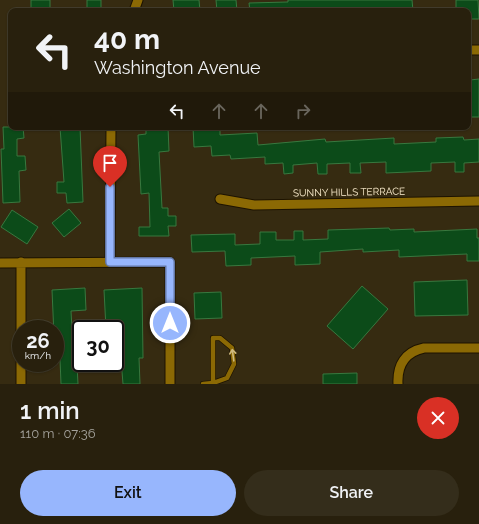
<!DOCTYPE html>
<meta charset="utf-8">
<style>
:root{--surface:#28200d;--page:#342d1b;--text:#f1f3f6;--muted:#a5a39d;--line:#443e2e;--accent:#97b6fd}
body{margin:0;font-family:Raleway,sans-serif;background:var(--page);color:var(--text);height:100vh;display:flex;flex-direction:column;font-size:15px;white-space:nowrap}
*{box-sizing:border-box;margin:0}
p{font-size:13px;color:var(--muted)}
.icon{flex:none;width:22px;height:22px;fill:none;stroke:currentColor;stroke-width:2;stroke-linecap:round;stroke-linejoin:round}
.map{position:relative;height:384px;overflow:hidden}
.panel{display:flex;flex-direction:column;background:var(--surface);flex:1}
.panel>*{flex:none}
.hud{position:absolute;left:8px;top:8px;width:463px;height:122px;border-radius:8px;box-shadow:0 1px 3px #0004,0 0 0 1px var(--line);background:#28200d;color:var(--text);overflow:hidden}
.speed{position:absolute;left:12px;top:320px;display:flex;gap:8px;font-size:20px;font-weight:700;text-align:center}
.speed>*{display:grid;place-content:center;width:52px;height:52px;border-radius:50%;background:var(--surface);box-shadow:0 1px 3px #0004,0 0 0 1px var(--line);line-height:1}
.speed small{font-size:10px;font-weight:400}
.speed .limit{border:2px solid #111;border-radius:6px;background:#fff;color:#111}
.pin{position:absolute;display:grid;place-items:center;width:34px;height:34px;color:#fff;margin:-41px -17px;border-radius:50% 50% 50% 0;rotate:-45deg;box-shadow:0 0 4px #0007}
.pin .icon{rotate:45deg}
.me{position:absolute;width:44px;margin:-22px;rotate:0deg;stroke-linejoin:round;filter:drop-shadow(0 0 3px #0008)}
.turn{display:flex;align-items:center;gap:14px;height:84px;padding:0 20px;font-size:18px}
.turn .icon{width:52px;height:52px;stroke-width:2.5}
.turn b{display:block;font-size:28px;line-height:34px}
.lanes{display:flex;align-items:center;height:38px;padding:0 20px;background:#0003;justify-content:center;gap:20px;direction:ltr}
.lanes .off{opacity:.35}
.round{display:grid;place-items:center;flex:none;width:42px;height:42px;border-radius:21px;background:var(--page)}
.overview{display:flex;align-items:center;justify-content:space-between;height:68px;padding:0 20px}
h1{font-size:24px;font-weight:600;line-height:30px}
.primary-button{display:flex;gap:8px;margin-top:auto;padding:8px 20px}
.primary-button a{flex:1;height:46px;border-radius:24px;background:var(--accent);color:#111;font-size:16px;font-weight:600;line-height:46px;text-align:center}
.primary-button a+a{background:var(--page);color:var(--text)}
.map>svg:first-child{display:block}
</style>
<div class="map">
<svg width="479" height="384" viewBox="0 0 479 384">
<rect width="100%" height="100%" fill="#362b11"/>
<path fill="#0c4b19" stroke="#38783f" d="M 31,0 L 50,0 L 50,9 L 31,10 Z
M 87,0 L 101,0 L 101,9 L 87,9 Z
M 173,0 L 199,0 L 200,11 L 174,11 Z
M 216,0 L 236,0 L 237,11 L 217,11 Z
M 288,0 L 412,0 L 413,11 L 250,11 L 249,3 L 288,2 Z
M 456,0 L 478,0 L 479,19 L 468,19 L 468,11 L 456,11 Z
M 479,79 L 479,117 L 471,117 L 470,80 Z
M 3,127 L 23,127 L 24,138 L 17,139 L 17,156 L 25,156 L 26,170 L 19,171 L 20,202 L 3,203 L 1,149 L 4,149 Z
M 60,127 L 80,127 L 83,202 L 67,203 L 66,193 L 57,193 L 57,182 L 64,182 Z
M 146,127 L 168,127 L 169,151 L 159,152 L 162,208 L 168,208 L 168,216 L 176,216 L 176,226 L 168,226 L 169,236 L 139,236 L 139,227 L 150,227 L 149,193 L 141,194 L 138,135 L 146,134 Z
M 193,127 L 220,127 L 220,135 L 257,133 L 258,145 L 325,139 L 326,142 L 394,138 L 394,144 L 436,142 L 436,138 L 463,137 L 464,140 L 479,139 L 479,162 L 464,163 L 464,172 L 455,172 L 455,162 L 431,163 L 431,171 L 386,173 L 386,162 L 360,163 L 361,173 L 350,173 L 350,163 L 327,164 L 327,174 L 318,174 L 317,163 L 293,165 L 293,173 L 284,174 L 283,163 L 265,164 L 265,157 L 231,159 L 230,155 L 212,156 L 211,146 L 194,147 Z
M 69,209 L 81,223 L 64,237 L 52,223 Z
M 12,210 L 38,227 L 27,244 L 1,227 Z
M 389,228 L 390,230 L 414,229 L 414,232 L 477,229 L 477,238 L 479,238 L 479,261 L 467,261 L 467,254 L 399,257 L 399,250 L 363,252 L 363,249 L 320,252 L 320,264 L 295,265 L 295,256 L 251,258 L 251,265 L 226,266 L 225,251 L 192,252 L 191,235 L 235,234 L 235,245 L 260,244 L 260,232 L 276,232 L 276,240 L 294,240 L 294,231 L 303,231 L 303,240 L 328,239 L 328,230 Z
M 467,280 L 468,315 L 415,316 L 414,282 Z
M 362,286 L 388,309 L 353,349 L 327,326 Z
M 85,288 L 86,310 L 71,311 L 74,365 L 77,365 L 78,384 L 61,384 L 60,359 L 55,359 L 52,290 Z
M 142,288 L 143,358 L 139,358 L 140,384 L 123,384 L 121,359 L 115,359 L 115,329 L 106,329 L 104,290 Z
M 221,292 L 222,318 L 195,319 L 194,293 Z
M 357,373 L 357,384 L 323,384 L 323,374 Z"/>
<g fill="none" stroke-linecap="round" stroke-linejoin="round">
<defs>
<path id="lane" d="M 203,384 L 213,383 L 227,378 L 234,364 L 232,348 L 220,338 L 213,338 L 213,383"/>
<path id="street" d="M 134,11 L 138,0
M 468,50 L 479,50
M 220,199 L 254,205 L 479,201
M 21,262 L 21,350
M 110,262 L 111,127
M 0,263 L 170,262 L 170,384
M 21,363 L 21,384
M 398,384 C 397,365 405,352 424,348 L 479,348"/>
</defs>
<use href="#lane" stroke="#1d1300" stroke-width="6"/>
<use href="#street" stroke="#1d1300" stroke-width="11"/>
<use href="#lane" stroke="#8b6904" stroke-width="4.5"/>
<use href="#street" stroke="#8b6904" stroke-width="9"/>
</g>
<defs><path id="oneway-shaft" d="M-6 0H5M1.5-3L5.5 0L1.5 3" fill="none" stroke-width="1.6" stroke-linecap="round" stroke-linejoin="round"/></defs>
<use stroke="#cfb97e" href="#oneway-shaft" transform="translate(233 355) rotate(-98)"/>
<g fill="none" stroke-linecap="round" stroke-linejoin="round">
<defs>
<path id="route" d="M 110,187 L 110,262 L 170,262 L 170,323"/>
</defs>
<use href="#route" stroke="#6276a4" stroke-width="10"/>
<use href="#route" stroke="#97b6fd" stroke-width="7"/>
</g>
<g text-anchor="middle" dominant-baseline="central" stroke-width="4" stroke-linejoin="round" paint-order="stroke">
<g font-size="10" fill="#fdefd0" stroke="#362b11">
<text transform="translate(349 192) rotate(-1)">SUNNY HILLS TERRACE</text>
</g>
</g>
</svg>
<div class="speed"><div>26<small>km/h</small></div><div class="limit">30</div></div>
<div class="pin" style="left:110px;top:187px;background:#d93025"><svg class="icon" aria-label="arrive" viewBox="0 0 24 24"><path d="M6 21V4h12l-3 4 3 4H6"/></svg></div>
<svg class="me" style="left:170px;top:323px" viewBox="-20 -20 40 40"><circle r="17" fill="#97b6fd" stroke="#fff" stroke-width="3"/><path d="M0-11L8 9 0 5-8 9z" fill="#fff"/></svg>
<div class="hud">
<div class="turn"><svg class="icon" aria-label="left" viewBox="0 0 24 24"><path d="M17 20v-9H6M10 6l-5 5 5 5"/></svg><div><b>40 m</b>Washington Avenue</div></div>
<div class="lanes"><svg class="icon" aria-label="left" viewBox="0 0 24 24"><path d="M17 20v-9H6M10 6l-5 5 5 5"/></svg><svg class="icon off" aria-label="ahead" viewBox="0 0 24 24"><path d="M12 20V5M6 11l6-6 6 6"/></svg><svg class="icon off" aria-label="ahead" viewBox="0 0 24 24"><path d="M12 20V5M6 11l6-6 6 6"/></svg><svg class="icon off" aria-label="right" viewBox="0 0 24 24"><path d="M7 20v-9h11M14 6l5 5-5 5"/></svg></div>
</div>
</div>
<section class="panel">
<div class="overview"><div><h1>1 min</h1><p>110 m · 07:36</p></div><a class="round" style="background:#d93025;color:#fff"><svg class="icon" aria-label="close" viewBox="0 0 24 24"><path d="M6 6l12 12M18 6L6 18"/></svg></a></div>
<div class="primary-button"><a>Exit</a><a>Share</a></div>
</section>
